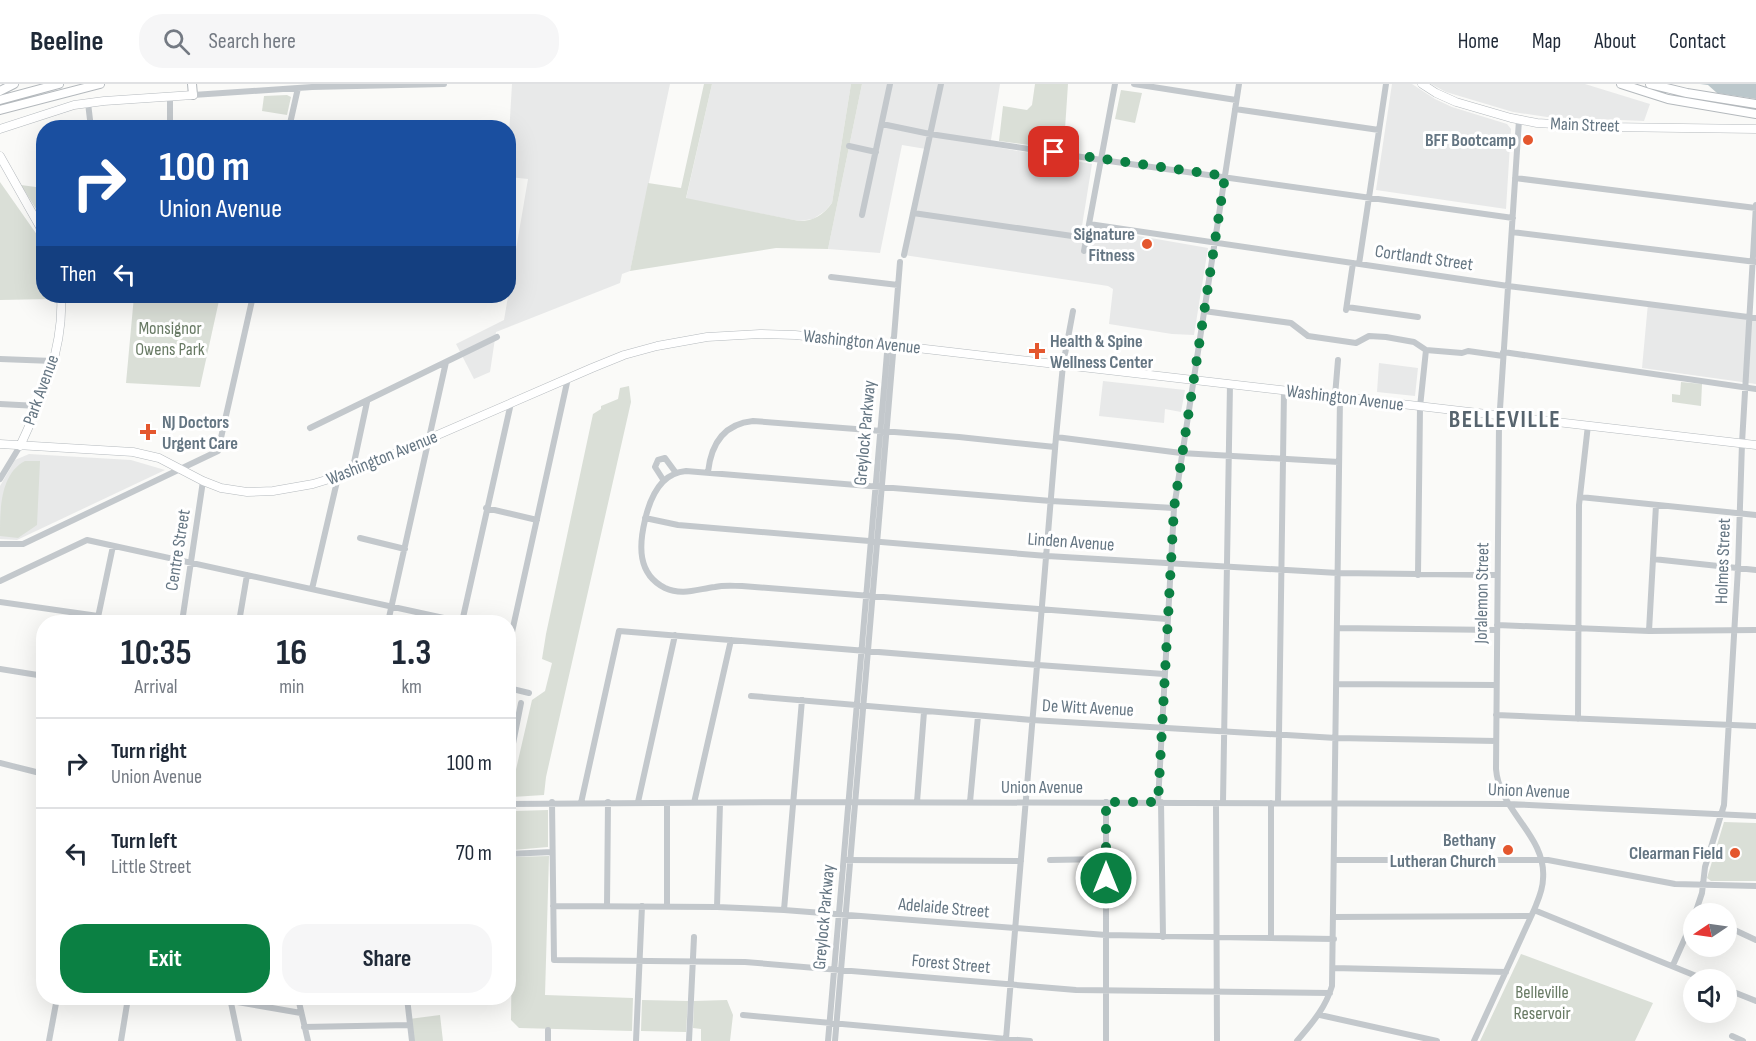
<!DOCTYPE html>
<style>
:root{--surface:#fff;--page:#f6f6f7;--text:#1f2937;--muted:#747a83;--line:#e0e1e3;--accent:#0b8043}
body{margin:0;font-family:"Sofia Sans Condensed",sans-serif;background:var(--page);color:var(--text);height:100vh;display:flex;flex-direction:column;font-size:22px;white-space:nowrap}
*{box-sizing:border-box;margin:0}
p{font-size:20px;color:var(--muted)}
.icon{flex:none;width:33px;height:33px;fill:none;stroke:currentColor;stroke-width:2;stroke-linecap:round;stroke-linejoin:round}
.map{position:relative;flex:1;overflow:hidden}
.drawer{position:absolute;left:36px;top:531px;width:480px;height:390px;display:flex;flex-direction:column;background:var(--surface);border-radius:24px;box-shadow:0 6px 24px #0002}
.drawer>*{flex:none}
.guide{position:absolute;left:36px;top:36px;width:480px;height:183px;border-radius:24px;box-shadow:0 6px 24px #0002;background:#1a4fa0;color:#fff;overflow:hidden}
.needle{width:39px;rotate:257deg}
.fabs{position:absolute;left:1683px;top:819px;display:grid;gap:12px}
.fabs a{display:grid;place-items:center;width:54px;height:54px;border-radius:50%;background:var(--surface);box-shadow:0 6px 24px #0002;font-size:30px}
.pin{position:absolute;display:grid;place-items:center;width:51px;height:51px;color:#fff;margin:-26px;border-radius:12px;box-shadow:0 3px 9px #0006}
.me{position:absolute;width:66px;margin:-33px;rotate:0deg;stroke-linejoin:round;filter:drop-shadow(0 0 4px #0008)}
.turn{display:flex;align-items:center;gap:21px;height:126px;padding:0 24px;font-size:27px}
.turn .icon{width:78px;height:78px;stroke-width:2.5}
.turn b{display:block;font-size:42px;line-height:51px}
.then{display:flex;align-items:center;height:57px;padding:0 24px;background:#0003;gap:12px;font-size:22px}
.eta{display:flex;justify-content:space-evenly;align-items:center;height:102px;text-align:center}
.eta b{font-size:36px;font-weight:700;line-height:42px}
.button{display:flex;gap:12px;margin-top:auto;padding:12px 24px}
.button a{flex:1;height:69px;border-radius:24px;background:var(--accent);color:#fff;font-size:24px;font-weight:700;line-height:69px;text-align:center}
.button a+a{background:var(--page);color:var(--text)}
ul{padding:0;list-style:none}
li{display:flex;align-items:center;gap:18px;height:90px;padding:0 24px;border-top:2px solid var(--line)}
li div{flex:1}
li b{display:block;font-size:22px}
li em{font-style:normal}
header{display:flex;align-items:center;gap:36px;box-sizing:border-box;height:84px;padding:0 30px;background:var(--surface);border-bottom:2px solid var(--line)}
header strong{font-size:28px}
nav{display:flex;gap:33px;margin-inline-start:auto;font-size:21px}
.search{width:420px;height:54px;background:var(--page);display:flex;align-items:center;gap:15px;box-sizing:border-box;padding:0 21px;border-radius:24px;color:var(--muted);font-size:22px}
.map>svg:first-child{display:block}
</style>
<header>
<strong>Beeline</strong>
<div class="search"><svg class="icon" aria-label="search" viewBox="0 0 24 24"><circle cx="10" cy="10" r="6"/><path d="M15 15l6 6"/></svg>Search here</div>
<nav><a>Home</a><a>Map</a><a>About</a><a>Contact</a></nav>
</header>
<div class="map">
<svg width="1756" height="957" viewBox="0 0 1756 957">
<rect width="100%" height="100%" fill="#fafaf8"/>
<path fill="#e8e9e9" d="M 512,0 L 670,0 L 630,187 L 622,190 L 620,199 L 496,248 L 490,288 L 474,295 L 456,260 L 504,236 L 528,95 L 509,93 L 509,51 Z
M 712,0 L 851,0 L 832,119 L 825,127 L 813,135 L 799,137 L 686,115 Z
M 862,0 L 1000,0 L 990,62 L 1092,80 L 1082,142 L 1208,164 L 1194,251 L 1172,250 L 1109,240 L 1113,205 L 1108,202 L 904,171 L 926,65 L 902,61 L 880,169 L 828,165 Z
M 1392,0 L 1412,0 L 1435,15 L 1452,23 L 1507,40 L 1511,45 L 1506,125 L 1376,106 Z
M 1431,0 L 1585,0 L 1650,20 L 1644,37 L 1547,33 L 1513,28 L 1446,8 Z
M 1648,219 L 1756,233 L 1756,300 L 1642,284 Z
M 1379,279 L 1418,284 L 1415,312 L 1377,308 Z
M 1103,297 L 1185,306 L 1181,328 L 1165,325 L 1164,339 L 1099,332 Z
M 29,370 L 131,376 L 165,386 L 17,456 L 0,455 L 0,402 L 15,376 Z"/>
<path fill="#dadfd7" d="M 704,0 L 712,0 L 686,114 L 799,137 C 814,137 823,131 832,119 L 851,0 L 862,0 L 828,165 L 776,164 L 630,187 L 648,99 L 681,104 Z
M 1035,0 L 1068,0 L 1065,45 L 1054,44 L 1051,64 L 999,57 L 1003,22 L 1027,26 L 1032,21 Z
M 1121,6 L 1142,9 L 1135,39 L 1115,35 Z
M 287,11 L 291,13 L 287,31 L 262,27 L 264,12 Z
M 0,98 L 40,155 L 43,172 L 44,212 L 51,212 L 51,215 L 0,216 Z
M 21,101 L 43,104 L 43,136 Z
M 134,212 L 220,212 L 200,303 L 126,299 Z
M 1681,298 L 1702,300 L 1701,322 L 1672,318 L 1672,310 L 1680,311 Z
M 629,302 L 631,318 L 546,693 L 544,711 L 512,713 L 514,694 L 532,616 L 545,607 L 552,579 L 542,575 L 546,550 L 593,330 L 601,325 L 601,322 L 618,315 L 620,304 Z
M 25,377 L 40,377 L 37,441 L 18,454 L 0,452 C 0,426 0,390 25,377 Z
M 548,726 L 548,763 L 513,766 L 515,727 Z
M 1724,738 L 1756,739 L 1756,797 L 1711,797 L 1707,794 Z
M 549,772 L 545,911 L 633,914 L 632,947 L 519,944 L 511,936 L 513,773 Z
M 1521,870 L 1653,919 L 1635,957 L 1480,957 Z
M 642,916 L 688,917 L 686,948 L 641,947 Z
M 727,916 L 733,931 L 730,957 L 701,957 L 701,945 L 693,944 L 694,917 Z
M 440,931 L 443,957 L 412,957 L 409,935 Z"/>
<path fill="#bbc7cb" d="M 1700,0 L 1756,0 L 1756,15 L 1717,9 L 1708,1 Z"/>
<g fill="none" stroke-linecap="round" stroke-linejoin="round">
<defs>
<path id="major" d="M 1422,0 L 1436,9 L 1456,18 L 1511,34 L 1537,39 L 1607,43 L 1756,45
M 0,45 L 74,21 L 104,17 L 193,11
M 0,72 L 44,150
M 0,360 L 133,368 L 159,374 L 203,397 L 221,404 L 247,408 L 273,407 L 313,400 L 352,388 L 592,284 L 624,271 L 657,262 L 707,253 L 760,250 L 795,251 L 891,261 L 1756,361
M 20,362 C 42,315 64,264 61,212"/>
<path id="highway" d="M 192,0 L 193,11
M 1621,0 L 1668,15 L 1756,30
M 1650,0 L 1687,9 L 1756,20
M 0,7 L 14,0
M 0,16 L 59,0
M 0,26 L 100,0"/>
</defs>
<use href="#major" stroke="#b5babe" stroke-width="9"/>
<use href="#highway" stroke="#b4b9bd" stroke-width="10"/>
<path stroke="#c3c8cc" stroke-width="6" d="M 1134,0 L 1236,16
M 193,11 L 312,3 L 444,0
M 88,19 L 91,44
M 1235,25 L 1379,46
M 882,40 L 930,50 L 1095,75 L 1513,134
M 170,44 L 170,13
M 289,44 L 298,4
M 849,62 L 876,68
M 1515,94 L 1756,124
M 913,129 L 1086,154
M 862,131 L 890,0
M 1089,140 L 1508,202 L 1756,234
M 1512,148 L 1756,178
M 1084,167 L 1115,0
M 904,171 L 941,0
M 1359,180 L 1386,0
M 831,193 L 898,201
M 1347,223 L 1418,233
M 1346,226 L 1353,179
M 1204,227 L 1291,239 L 1308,252 L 1356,259 L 1369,252 L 1386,253 L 1414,258 L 1426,266
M 1503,268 L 1756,305
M 0,275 L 53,277
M 1335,312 L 1338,276
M 0,320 L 38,322
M 310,344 L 497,253
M 1056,353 L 1181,369 L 1339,378
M 352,388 L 367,318
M 708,388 C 711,361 723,340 753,337 L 959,353 L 1055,363
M 0,395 L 20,362
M 664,397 L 655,383 L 658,376 L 665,374 L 676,389
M 1580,413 L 1756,431
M 486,424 L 537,436
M 645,434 L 678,441 L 1047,472 L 1338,489 L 1497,491
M 360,454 L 405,465
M 0,460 L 23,460 L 218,367 L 253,212
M 1653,475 L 1756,486
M 1418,491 L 1420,323 L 1426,266 L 1462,269 L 1468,267 L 1503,272
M 0,497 L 87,456 L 462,538
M 312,505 L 338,393
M 0,518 L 98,532
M 1167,535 L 742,502 C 733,502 724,501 715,503 C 698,505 682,512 665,504 C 637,490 639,461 645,436 C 650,414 660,389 686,387 L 1051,417 L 1174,424
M 97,538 L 113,462
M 182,538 L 203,397
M 239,538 L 247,491
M 388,538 L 446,278
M 462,538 L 511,319
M 1497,541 L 1649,547 L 1756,546
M 1338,544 L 1497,546
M 508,547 L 512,548 L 568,294
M 1649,547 L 1656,421
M 0,585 L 44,592
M 1337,600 L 1496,601
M 508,604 L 529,609
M 751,612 L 1032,636 L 1336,654 L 1496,657
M 1496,631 L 1756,642
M 1578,635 L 1579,421 L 1588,341
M 0,679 L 44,690
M 508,685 L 521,619
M 552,718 L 554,876 L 745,878 L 1076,906 L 1330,909
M 638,718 L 675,551
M 917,718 L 924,628
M 970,718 L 978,632
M 1106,718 L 1106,957
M 1158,718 L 1174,424 L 1239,0
M 1161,718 L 1163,853
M 1223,718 L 1230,300
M 581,719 L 619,547 L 1038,581 L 1164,590
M 694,719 L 731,556
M 1216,719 L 1217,957
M 1278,719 L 1284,307
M 508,720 L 793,718 L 1508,720 L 1756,732
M 508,770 L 552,768
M 847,776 L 1021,777
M 1050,776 L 1106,775
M 1335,776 L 1548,776 L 1675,800 L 1756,802
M 553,822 L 717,823 L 784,826 L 1106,851 L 1334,855
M 607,822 L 608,718
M 667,822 L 667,719
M 717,823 L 720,719
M 508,824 L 511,824
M 784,826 L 802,616
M 1534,826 L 1706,896
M 1695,830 L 1702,809 L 1705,783 L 1724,721 L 1738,484 L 1742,359 L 1756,121
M 1334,833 L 1531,832
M 1726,842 L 1756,856
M 1271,854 L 1271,719
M 1673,881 L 1694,834
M 1333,884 L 1506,888
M 1726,905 L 1756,917
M 214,914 L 301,929
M 230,914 L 239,957
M 298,914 L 308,957
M 407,914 L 412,957
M 408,917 L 437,914
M 743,931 L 1030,957
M 1320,931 L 1437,957
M 304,943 L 409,941
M 548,946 L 548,957
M 1732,952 L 1743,957
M 1006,955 L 1056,353 L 1063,281 L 1073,227
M 49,957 L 57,914
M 121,957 L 128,914
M 636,957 L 642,822
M 689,957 L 694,853
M 828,957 L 885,293 L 887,269 L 894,253 L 900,178
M 835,957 L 893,270 L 891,262
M 1297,957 C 1312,939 1325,925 1332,902 L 1340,313
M 1474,957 L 1534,826 C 1538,816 1543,806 1543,795 C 1547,752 1499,727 1496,685 L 1499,340 L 1519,36"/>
<use href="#major" stroke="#fff" stroke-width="8"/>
<use href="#highway" stroke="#fff" stroke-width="8"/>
</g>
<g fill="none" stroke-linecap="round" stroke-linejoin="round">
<path stroke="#0b8043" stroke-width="10" stroke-dasharray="0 18" d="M 1054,68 L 1225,92 L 1174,424 L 1158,718 L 1106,718 L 1106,794"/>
</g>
<g fill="#e4572e" stroke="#fff" stroke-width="2">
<circle cx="1528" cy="56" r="6"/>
<circle cx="1147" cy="160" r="6"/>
<path d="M1034 258h6v6h6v6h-6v6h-6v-6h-6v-6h6z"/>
<path d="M145 339h6v6h6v6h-6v6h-6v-6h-6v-6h6z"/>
<circle cx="1508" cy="766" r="6"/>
<circle cx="1735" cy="769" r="6"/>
</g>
<g text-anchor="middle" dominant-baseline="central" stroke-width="6" stroke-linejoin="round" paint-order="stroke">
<g font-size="18" fill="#657683" stroke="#fff">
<text transform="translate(1585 41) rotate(2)">Main Street</text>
<text transform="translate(1424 174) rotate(8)">Cortlandt Street</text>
<text transform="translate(862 258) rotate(6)">Washington Avenue</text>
<text transform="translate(41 306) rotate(-70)">Park Avenue</text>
<text transform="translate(1345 314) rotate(7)">Washington Avenue</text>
<text transform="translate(865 349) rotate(-85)">Greylock Parkway</text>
<text transform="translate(382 374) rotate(-22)">Washington Avenue</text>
<text transform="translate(1071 458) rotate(4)">Linden Avenue</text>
<text transform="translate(178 466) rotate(-81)">Centre Street</text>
<text transform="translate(1723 477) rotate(-88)">Holmes Street</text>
<text transform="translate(1482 509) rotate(-89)">Joralemon Street</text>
<text transform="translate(1088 624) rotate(3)">De Witt Avenue</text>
<text x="1042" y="703">Union Avenue</text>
<text transform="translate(1529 707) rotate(2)">Union Avenue</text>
<text transform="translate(944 824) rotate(5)">Adelaide Street</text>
<text transform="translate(824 833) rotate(-85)">Greylock Parkway</text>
<text transform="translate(951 880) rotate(5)">Forest Street</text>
</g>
<g font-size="18" font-weight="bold" fill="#657683" stroke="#fff" text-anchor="end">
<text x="1516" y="56">BFF Bootcamp</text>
<text x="1135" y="150">Signature<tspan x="1135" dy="21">Fitness</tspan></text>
<text x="1050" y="257" text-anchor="start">Health &amp; Spine<tspan x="1050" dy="21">Wellness Center</tspan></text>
<text x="162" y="338" text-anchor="start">NJ Doctors<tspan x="162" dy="21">Urgent Care</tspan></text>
<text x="1496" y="756">Bethany<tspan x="1496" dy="21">Lutheran Church</tspan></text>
<text x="1723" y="769">Clearman Field</text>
</g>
<g font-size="18" fill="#687a64" stroke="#fff">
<text x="170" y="244">Monsignor<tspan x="170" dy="21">Owens Park</tspan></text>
<text x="1542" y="908">Belleville<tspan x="1542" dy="21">Reservoir</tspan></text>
</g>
<g font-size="24" font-weight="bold" letter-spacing="1.5" fill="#57646e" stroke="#fff">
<text x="1505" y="335">BELLEVILLE</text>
</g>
</g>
</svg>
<div class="fabs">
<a><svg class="needle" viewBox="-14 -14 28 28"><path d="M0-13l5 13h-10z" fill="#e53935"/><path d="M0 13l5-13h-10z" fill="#747a83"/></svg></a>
<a><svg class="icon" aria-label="sound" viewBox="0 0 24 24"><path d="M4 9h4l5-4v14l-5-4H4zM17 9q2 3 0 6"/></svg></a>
</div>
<div class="pin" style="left:1054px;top:68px;background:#d93025"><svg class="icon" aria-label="arrive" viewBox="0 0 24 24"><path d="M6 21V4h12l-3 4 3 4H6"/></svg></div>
<svg class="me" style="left:1106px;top:794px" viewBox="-20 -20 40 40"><circle r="17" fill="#0b8043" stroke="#fff" stroke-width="3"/><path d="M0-11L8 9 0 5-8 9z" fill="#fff"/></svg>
<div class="guide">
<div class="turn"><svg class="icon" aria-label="right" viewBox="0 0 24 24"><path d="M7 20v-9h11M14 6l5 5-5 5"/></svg><div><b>100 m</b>Union Avenue</div></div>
<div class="then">Then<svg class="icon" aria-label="left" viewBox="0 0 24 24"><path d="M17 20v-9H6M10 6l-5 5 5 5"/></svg></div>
</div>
<section class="drawer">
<div class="eta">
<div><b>10:35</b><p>Arrival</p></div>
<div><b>16</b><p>min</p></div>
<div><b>1.3</b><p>km</p></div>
</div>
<ul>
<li><svg class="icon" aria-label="right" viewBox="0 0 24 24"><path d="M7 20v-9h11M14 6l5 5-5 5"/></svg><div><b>Turn right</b><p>Union Avenue</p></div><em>100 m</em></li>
<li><svg class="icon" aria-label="left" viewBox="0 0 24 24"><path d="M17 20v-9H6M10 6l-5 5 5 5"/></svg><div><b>Turn left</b><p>Little Street</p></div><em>70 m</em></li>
</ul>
<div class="button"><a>Exit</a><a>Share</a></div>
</section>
</div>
